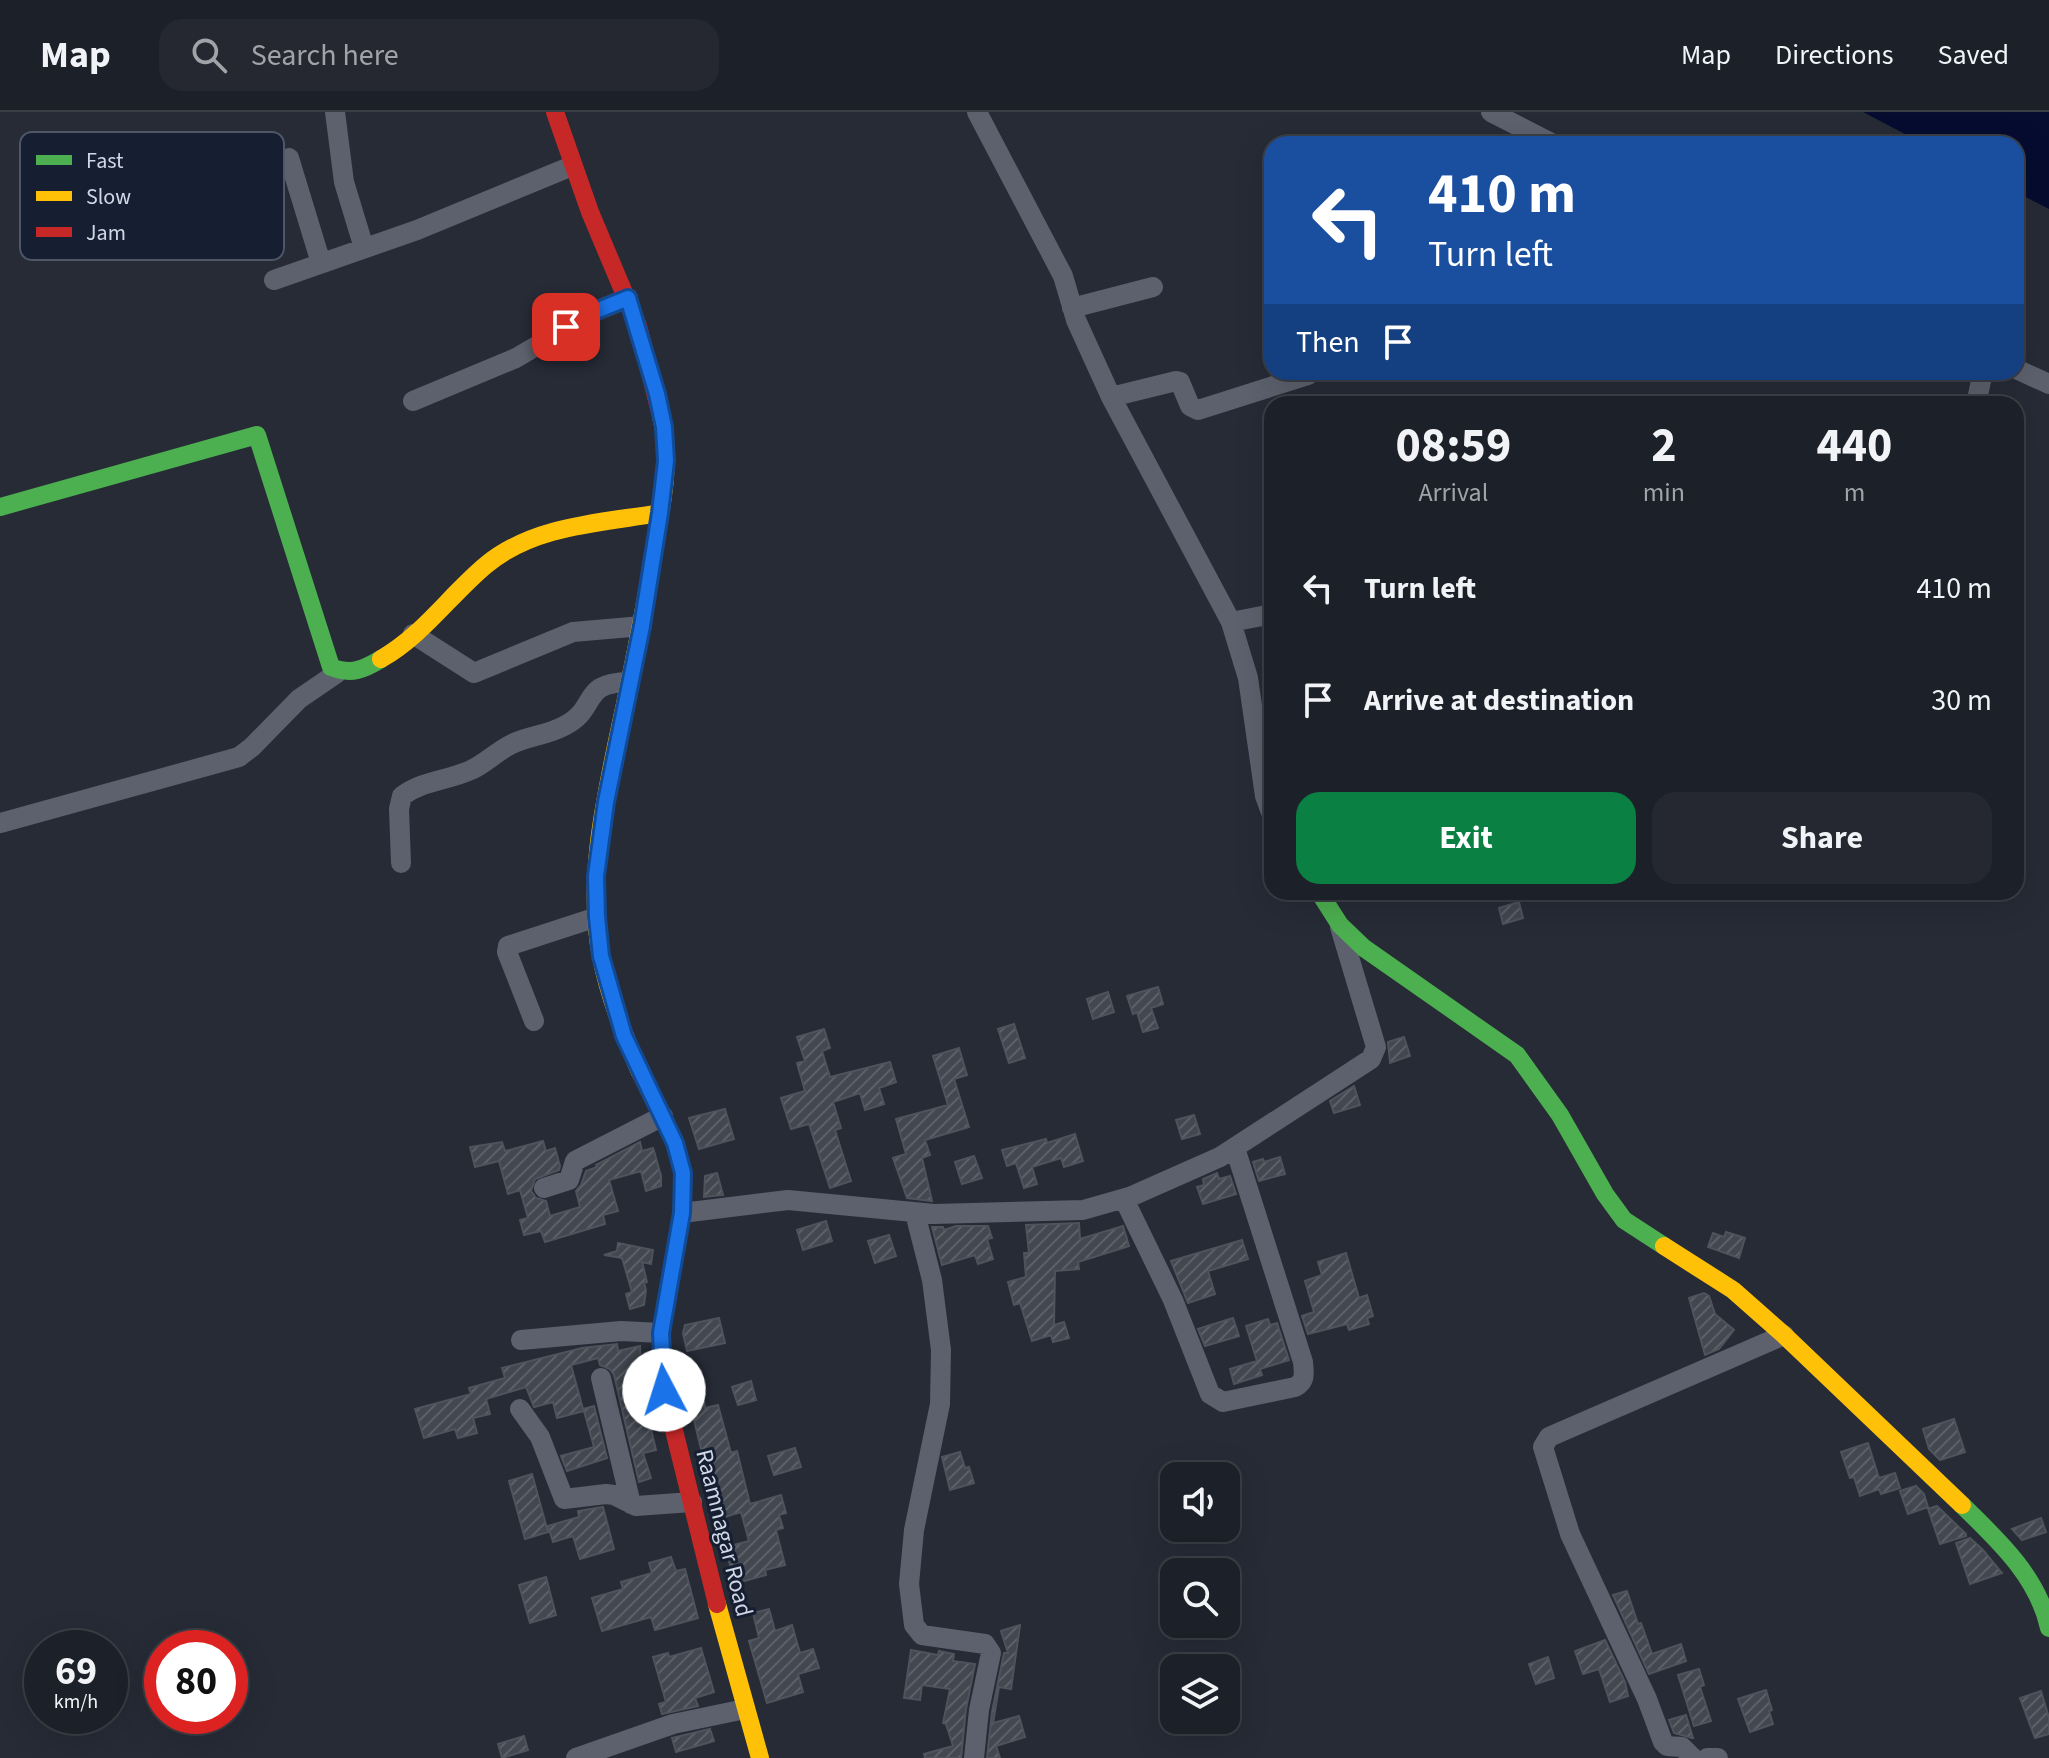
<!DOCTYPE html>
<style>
:root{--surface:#1c2028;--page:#252830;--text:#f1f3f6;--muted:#a0a3a8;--line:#3a3e45;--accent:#0b8043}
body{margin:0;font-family:"Source Sans 3",sans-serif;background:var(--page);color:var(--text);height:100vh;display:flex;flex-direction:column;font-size:30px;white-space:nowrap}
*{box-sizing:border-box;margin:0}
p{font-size:26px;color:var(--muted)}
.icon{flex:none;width:44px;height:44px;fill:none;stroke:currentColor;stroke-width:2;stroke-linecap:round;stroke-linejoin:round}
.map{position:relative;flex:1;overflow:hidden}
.side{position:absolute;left:1264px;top:284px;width:760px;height:504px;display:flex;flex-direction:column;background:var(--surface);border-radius:24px;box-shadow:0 8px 32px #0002,0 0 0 2px var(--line)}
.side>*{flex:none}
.hud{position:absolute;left:1264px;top:24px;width:760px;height:244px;border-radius:24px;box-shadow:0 8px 32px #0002,0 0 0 2px var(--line);background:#1a4fa0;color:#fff;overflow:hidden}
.buttons{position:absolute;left:1160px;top:1350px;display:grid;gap:16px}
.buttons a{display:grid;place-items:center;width:80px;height:80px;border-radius:16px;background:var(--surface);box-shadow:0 8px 32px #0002,0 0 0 2px var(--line);font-size:40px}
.speed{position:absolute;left:24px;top:1518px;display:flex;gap:16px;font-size:40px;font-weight:700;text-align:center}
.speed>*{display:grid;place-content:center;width:104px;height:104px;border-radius:50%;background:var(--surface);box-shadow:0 8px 32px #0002,0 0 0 2px var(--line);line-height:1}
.speed small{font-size:20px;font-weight:400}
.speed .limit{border:12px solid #d22;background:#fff;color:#111}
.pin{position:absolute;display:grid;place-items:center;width:68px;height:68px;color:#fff;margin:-34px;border-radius:16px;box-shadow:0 4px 12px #0006}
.me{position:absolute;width:88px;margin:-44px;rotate:355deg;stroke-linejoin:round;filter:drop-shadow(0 0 6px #0008)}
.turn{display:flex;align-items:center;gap:28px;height:168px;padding:0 32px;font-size:36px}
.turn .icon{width:104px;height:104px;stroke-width:2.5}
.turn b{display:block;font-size:56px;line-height:68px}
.then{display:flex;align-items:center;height:76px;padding:0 32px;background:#0003;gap:16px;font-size:30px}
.eta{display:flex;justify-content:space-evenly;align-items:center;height:136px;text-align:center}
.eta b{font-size:48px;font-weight:700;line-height:56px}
.action{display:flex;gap:16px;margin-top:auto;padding:16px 32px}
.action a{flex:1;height:92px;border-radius:24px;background:var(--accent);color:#fff;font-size:32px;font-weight:700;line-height:92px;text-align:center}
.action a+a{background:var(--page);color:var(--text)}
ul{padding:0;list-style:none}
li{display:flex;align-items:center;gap:24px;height:112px;padding:0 32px}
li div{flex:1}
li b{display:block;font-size:30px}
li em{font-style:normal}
header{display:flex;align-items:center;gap:48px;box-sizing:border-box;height:112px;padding:0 40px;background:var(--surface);border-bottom:2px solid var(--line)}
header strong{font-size:38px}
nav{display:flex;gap:44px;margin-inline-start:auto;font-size:28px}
.search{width:560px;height:72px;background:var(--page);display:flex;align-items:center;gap:20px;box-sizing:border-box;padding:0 28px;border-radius:24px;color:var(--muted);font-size:30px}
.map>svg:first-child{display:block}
</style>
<header>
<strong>Map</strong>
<div class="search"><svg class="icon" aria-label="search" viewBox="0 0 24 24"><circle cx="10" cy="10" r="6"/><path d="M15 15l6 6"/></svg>Search here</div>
<nav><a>Map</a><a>Directions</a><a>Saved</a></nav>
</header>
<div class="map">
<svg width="2049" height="1646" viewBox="0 0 2049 1646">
<defs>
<pattern id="building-hatch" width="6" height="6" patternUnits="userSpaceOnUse" patternTransform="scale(2)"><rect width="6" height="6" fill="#424750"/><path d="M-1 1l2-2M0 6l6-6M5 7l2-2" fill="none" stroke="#5c6169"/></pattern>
</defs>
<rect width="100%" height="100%" fill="#262b36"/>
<path fill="#060c2f" d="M 1863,0 L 2049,0 L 2049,97 L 2016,80 L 2016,32 L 1924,32 Z"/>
<path fill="url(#building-hatch)" stroke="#4e535c" stroke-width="2" d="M 1519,790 L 1523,806 L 1503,812 L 1499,796 Z
M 1158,875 L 1163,892 L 1151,896 L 1158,916 L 1143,920 L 1137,900 L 1133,902 L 1127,884 Z
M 1108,880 L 1114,900 L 1093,907 L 1087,887 Z
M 1014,912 L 1025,946 L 1009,951 L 998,917 Z
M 824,917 L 830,936 L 822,939 L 830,965 L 890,950 L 896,970 L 879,976 L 884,992 L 865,998 L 860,981 L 833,990 L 841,1016 L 835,1018 L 851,1069 L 830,1076 L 809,1012 L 791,1017 L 781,986 L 805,979 L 797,951 L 805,949 L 797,925 Z
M 1404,925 L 1410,944 L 1390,951 L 1388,930 Z
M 959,936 L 967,963 L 954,967 L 969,1015 L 925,1028 L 930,1043 L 922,1046 L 932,1089 L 907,1086 L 893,1046 L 906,1042 L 896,1007 L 948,993 L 933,944 Z
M 1354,974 L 1360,993 L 1334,1001 L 1330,989 Z
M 725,997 L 734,1027 L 699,1037 L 689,1006 Z
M 1194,1003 L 1200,1022 L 1182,1027 L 1176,1008 Z
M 1075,1022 L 1083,1049 L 1064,1055 L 1061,1046 L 1032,1055 L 1037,1072 L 1024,1076 L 1016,1051 L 1007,1054 L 1002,1038 L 1046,1027 L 1047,1031 Z
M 543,1029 L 546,1039 L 555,1036 L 560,1054 L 559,1058 L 535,1067 L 531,1079 L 536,1086 L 546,1089 L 550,1104 L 580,1095 L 576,1079 L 581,1073 L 586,1059 L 597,1055 L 596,1053 L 640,1030 L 642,1039 L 653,1036 L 654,1039 L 661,1064 L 661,1074 L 646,1079 L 641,1059 L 609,1068 L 618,1099 L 603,1103 L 605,1112 L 545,1130 L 541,1119 L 524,1123 L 520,1108 L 528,1106 L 520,1078 L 508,1082 L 499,1049 L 475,1055 L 470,1035 L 502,1030 L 505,1039 Z
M 974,1044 L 982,1066 L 962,1072 L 955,1050 Z
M 1280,1045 L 1285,1062 L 1259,1069 L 1253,1050 L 1263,1047 L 1264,1050 Z
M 717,1061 L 723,1083 L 704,1085 L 705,1064 Z
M 1217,1061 L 1219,1067 L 1230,1064 L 1236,1082 L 1203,1092 L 1197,1075 L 1204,1073 L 1203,1067 Z
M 826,1109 L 832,1129 L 803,1138 L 797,1118 Z
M 1079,1111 L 1080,1127 L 1123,1114 L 1129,1134 L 1078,1150 L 1079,1157 L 1055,1159 L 1054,1213 L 1064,1210 L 1069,1226 L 1053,1230 L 1051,1223 L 1032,1229 L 1020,1191 L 1014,1193 L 1008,1170 L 1026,1165 L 1024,1141 L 1029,1141 L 1026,1113 Z
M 956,1114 L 988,1114 L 992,1126 L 987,1127 L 993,1147 L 978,1152 L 975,1143 L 942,1153 L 932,1115 L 943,1115 L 944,1118 Z
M 1726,1120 L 1745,1126 L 1739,1146 L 1708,1135 L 1713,1121 L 1724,1125 Z
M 889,1123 L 896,1144 L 875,1151 L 868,1129 Z
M 1242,1128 L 1248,1147 L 1208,1159 L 1215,1182 L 1188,1191 L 1171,1149 Z
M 618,1131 L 653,1138 L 651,1152 L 642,1150 L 647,1170 L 644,1171 L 646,1178 L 644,1193 L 630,1197 L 626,1182 L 632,1180 L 622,1146 L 604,1143 L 617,1139 Z
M 1346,1141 L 1359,1186 L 1367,1183 L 1373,1204 L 1367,1206 L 1369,1212 L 1349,1218 L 1347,1212 L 1308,1222 L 1302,1204 L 1314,1200 L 1305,1169 L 1322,1163 L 1318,1150 Z
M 1704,1181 L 1709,1184 L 1715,1202 L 1734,1218 L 1719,1237 L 1705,1243 L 1689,1186 Z
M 719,1206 L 725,1231 L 687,1239 L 683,1221 L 685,1213 Z
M 1233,1206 L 1239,1224 L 1205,1234 L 1198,1217 Z
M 1268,1207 L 1270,1213 L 1277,1211 L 1289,1248 L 1260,1257 L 1262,1263 L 1234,1272 L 1230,1257 L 1257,1249 L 1246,1214 Z
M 617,1232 L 618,1239 L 640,1234 L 642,1280 L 635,1282 L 643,1311 L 649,1309 L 656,1338 L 643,1341 L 651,1366 L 639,1370 L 614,1263 L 610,1257 L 600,1253 L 598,1246 L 571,1253 L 583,1297 L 594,1294 L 607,1346 L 567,1359 L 561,1344 L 594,1335 L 584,1299 L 557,1306 L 553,1290 L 534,1295 L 526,1275 L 486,1287 L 490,1302 L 473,1306 L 477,1321 L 458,1326 L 455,1317 L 424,1326 L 415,1297 L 471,1282 L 469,1276 L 505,1266 L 502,1256 L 582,1236 Z
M 751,1269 L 756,1288 L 738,1293 L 732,1275 Z
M 702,1273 L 705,1296 L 718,1293 L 731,1341 L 737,1339 L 750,1392 L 781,1383 L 786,1401 L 779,1403 L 783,1416 L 776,1418 L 785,1453 L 765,1458 L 766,1463 L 734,1472 L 726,1435 L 749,1429 L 741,1400 L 718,1407 L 686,1275 Z
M 1954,1307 L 1965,1340 L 1940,1348 L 1929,1337 L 1923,1317 Z
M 1868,1331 L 1879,1366 L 1895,1361 L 1900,1376 L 1881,1382 L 1879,1377 L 1860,1384 L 1854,1365 L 1850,1366 L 1841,1340 Z
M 795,1336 L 801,1355 L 774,1363 L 768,1344 Z
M 960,1340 L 965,1356 L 969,1355 L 974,1371 L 950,1378 L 942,1345 Z
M 532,1362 L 548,1420 L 525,1427 L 509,1369 Z
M 1916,1374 L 1924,1382 L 1928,1395 L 1908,1402 L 1900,1379 Z
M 1937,1394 L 1966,1422 L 1966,1424 L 1940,1432 L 1928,1397 Z
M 603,1395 L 614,1437 L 580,1447 L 573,1424 L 553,1430 L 548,1414 L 579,1405 L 578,1399 Z
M 2041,1406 L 2046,1420 L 2022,1428 L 2012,1417 Z
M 1970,1426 L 1983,1438 L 2002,1461 L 1970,1472 L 1956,1431 Z
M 671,1445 L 676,1459 L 685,1457 L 698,1506 L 655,1518 L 651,1505 L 602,1519 L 592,1486 L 623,1477 L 621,1470 L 652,1461 L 649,1451 Z
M 546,1465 L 556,1503 L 530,1511 L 519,1473 Z
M 1627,1479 L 1638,1512 L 1641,1511 L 1652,1542 L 1681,1532 L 1686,1549 L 1649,1562 L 1613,1483 Z
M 769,1497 L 775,1519 L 792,1513 L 800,1541 L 813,1537 L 819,1556 L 798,1562 L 803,1580 L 767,1591 L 749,1529 L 759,1526 L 753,1501 Z
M 1020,1513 L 1011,1577 L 999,1575 L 993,1611 L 1019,1604 L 1025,1625 L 996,1634 L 1000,1646 L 987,1646 L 992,1600 L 1004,1541 L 1008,1541 L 1001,1519 Z
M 1605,1528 L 1625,1570 L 1628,1584 L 1610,1590 L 1599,1557 L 1583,1562 L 1575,1539 Z
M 701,1536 L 714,1580 L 695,1586 L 698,1594 L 662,1602 L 659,1592 L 666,1590 L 653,1545 L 668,1541 L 669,1545 Z
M 911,1538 L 938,1543 L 939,1539 L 954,1542 L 953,1549 L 975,1552 L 966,1597 L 961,1646 L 925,1646 L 924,1642 L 953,1634 L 946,1612 L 943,1611 L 950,1577 L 922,1573 L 920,1588 L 904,1586 Z
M 1548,1545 L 1554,1566 L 1536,1572 L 1529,1552 Z
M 1699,1557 L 1704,1573 L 1700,1575 L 1711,1609 L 1694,1614 L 1678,1563 Z
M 1766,1578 L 1772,1598 L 1769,1599 L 1773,1612 L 1750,1620 L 1738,1587 Z
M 2041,1579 L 2049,1606 L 2049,1622 L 2035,1626 L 2020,1586 Z
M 1686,1603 L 1693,1626 L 1692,1626 L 1674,1621 L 1669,1608 Z
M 710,1617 L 714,1629 L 676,1640 L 672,1626 Z
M 524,1624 L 528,1638 L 502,1646 L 498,1632 Z"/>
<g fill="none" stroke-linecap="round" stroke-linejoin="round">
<path stroke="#5c616d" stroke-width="20" d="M 335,0 L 344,70 L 364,136
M 977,0 L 1063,164 L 1076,208 L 1111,285 L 1231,510 L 1248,566 L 1265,684 L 1272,703
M 1491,0 L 1553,32
M 289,46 L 321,151
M 274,168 L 417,118 L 572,54
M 1072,196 L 1153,175
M 2016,257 L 2049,272
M 1111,285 L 1176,269 L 1180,270 L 1190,294 L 1198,298 L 1308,263
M 413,289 L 516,246 L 596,199 L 628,186
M 1976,292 L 1983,260
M 1231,510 L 1272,502
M 413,522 L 474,561 L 573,520 L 642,514
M 0,711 L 239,645 L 252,635 L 299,587 L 337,561
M 401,751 L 399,697 L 402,684 C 424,668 447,669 471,658 C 485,652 497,639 512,632 C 528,624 548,623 564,614 C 599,597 579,570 630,570
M 534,909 L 507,840 L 508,834 L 597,805
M 544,1076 L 569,1068 L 575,1049 L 663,1004
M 1124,1087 L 1173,1188 L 1210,1282 L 1223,1290 L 1295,1275 C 1306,1269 1304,1262 1303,1250 L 1235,1036
M 682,1101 L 788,1088 L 934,1102 L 1083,1098 L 1132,1084 L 1220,1045 L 1371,947 L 1376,935 L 1340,815
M 915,1101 L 932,1168 L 941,1238 L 940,1292 L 914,1418 L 909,1472 L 914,1513 L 922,1523 L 985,1532 L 991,1541 L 979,1598 L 974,1646
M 521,1228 L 621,1219 L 661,1221
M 601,1266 L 631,1392
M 520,1297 L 540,1325 L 564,1387 L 606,1382 L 614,1383 L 636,1394 L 692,1390
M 576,1646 L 673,1612 L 745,1597
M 1693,1646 L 1682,1635 L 1667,1634 L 1663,1630 L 1647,1587 L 1570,1422 L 1543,1335 L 1549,1325 L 1784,1223
M 1707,1646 L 1718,1646"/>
<path stroke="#4caf50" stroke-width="18" d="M 0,395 L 257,323 L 331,555 C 351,563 363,558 381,547
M 1319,780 L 1340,813 L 1364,836 L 1517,943 L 1560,1003 L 1605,1082 L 1624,1108 L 1664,1134
M 1962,1393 C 1998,1428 2038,1465 2049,1516"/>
<path stroke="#ffc107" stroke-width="18" d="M 381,547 C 422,524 450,483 486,453 C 534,413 601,411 660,401
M 640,960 C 624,924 609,884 601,845 C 585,762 608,673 625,592 C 635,544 645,497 652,449 C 660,402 673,350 661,304
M 1664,1134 L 1733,1178 L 1784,1223 L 1962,1393
M 717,1492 L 760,1646"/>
<path stroke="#c62828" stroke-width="18" d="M 555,0 L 590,100 L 638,214 L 661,304
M 640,960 L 675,1031 L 683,1061 L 682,1101 L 661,1221 L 664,1278 L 717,1492"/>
</g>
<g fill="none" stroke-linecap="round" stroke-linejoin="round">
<defs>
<path id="route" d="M 566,215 L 596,199 L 628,186 L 657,282 L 664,315 L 666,349 L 660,401 L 642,514 L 606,690 L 596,764 L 597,805 L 601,844 L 624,924 L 675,1031 L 683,1061 L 682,1101 L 661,1221 L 664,1278"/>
</defs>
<use href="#route" stroke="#114b97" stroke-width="20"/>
<use href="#route" stroke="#1a73e8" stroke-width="14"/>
</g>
<g text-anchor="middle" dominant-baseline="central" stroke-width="6" stroke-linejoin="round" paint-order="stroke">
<g font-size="24" fill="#d0d7e5" stroke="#161e32">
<text transform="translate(724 1421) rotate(76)">Raamnagar Road</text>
</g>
</g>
<rect x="20" y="20" width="264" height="128" rx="12" fill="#161e32" stroke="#4e5668" stroke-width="2"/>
<rect x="36" y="43" width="36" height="10" fill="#4caf50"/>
<rect x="36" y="79" width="36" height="10" fill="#ffc107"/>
<rect x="36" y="115" width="36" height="10" fill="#c62828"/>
<g font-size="22" fill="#d0d7e5">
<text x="86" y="56">Fast</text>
<text x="86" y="92">Slow</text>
<text x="86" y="128">Jam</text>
</g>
</svg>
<div class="buttons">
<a><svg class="icon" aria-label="sound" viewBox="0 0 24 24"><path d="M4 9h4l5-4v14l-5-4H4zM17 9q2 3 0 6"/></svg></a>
<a><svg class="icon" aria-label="search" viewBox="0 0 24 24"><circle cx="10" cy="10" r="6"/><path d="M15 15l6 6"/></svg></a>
<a><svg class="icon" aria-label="layers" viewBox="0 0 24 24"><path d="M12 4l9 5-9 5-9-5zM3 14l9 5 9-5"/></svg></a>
</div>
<div class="speed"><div>69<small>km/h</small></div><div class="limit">80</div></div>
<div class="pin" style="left:566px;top:215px;background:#d93025"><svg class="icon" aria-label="arrive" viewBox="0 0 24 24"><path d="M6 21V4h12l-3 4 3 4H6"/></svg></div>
<svg class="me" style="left:664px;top:1278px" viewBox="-20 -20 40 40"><circle r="19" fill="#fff"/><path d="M0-13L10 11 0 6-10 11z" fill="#1a73e8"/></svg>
<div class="hud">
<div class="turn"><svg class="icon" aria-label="left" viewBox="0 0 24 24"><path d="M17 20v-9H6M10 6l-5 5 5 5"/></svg><div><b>410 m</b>Turn left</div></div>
<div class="then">Then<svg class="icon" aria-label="arrive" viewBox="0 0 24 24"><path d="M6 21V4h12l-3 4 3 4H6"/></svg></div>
</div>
<section class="side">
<div class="eta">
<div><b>08:59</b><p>Arrival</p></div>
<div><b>2</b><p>min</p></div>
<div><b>440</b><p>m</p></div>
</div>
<ul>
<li><svg class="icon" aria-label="left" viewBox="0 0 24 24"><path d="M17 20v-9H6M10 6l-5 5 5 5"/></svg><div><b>Turn left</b></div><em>410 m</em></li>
<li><svg class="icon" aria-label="arrive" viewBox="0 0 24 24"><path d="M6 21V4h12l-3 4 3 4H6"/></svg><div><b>Arrive at destination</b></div><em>30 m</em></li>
</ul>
<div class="action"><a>Exit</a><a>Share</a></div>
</section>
</div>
